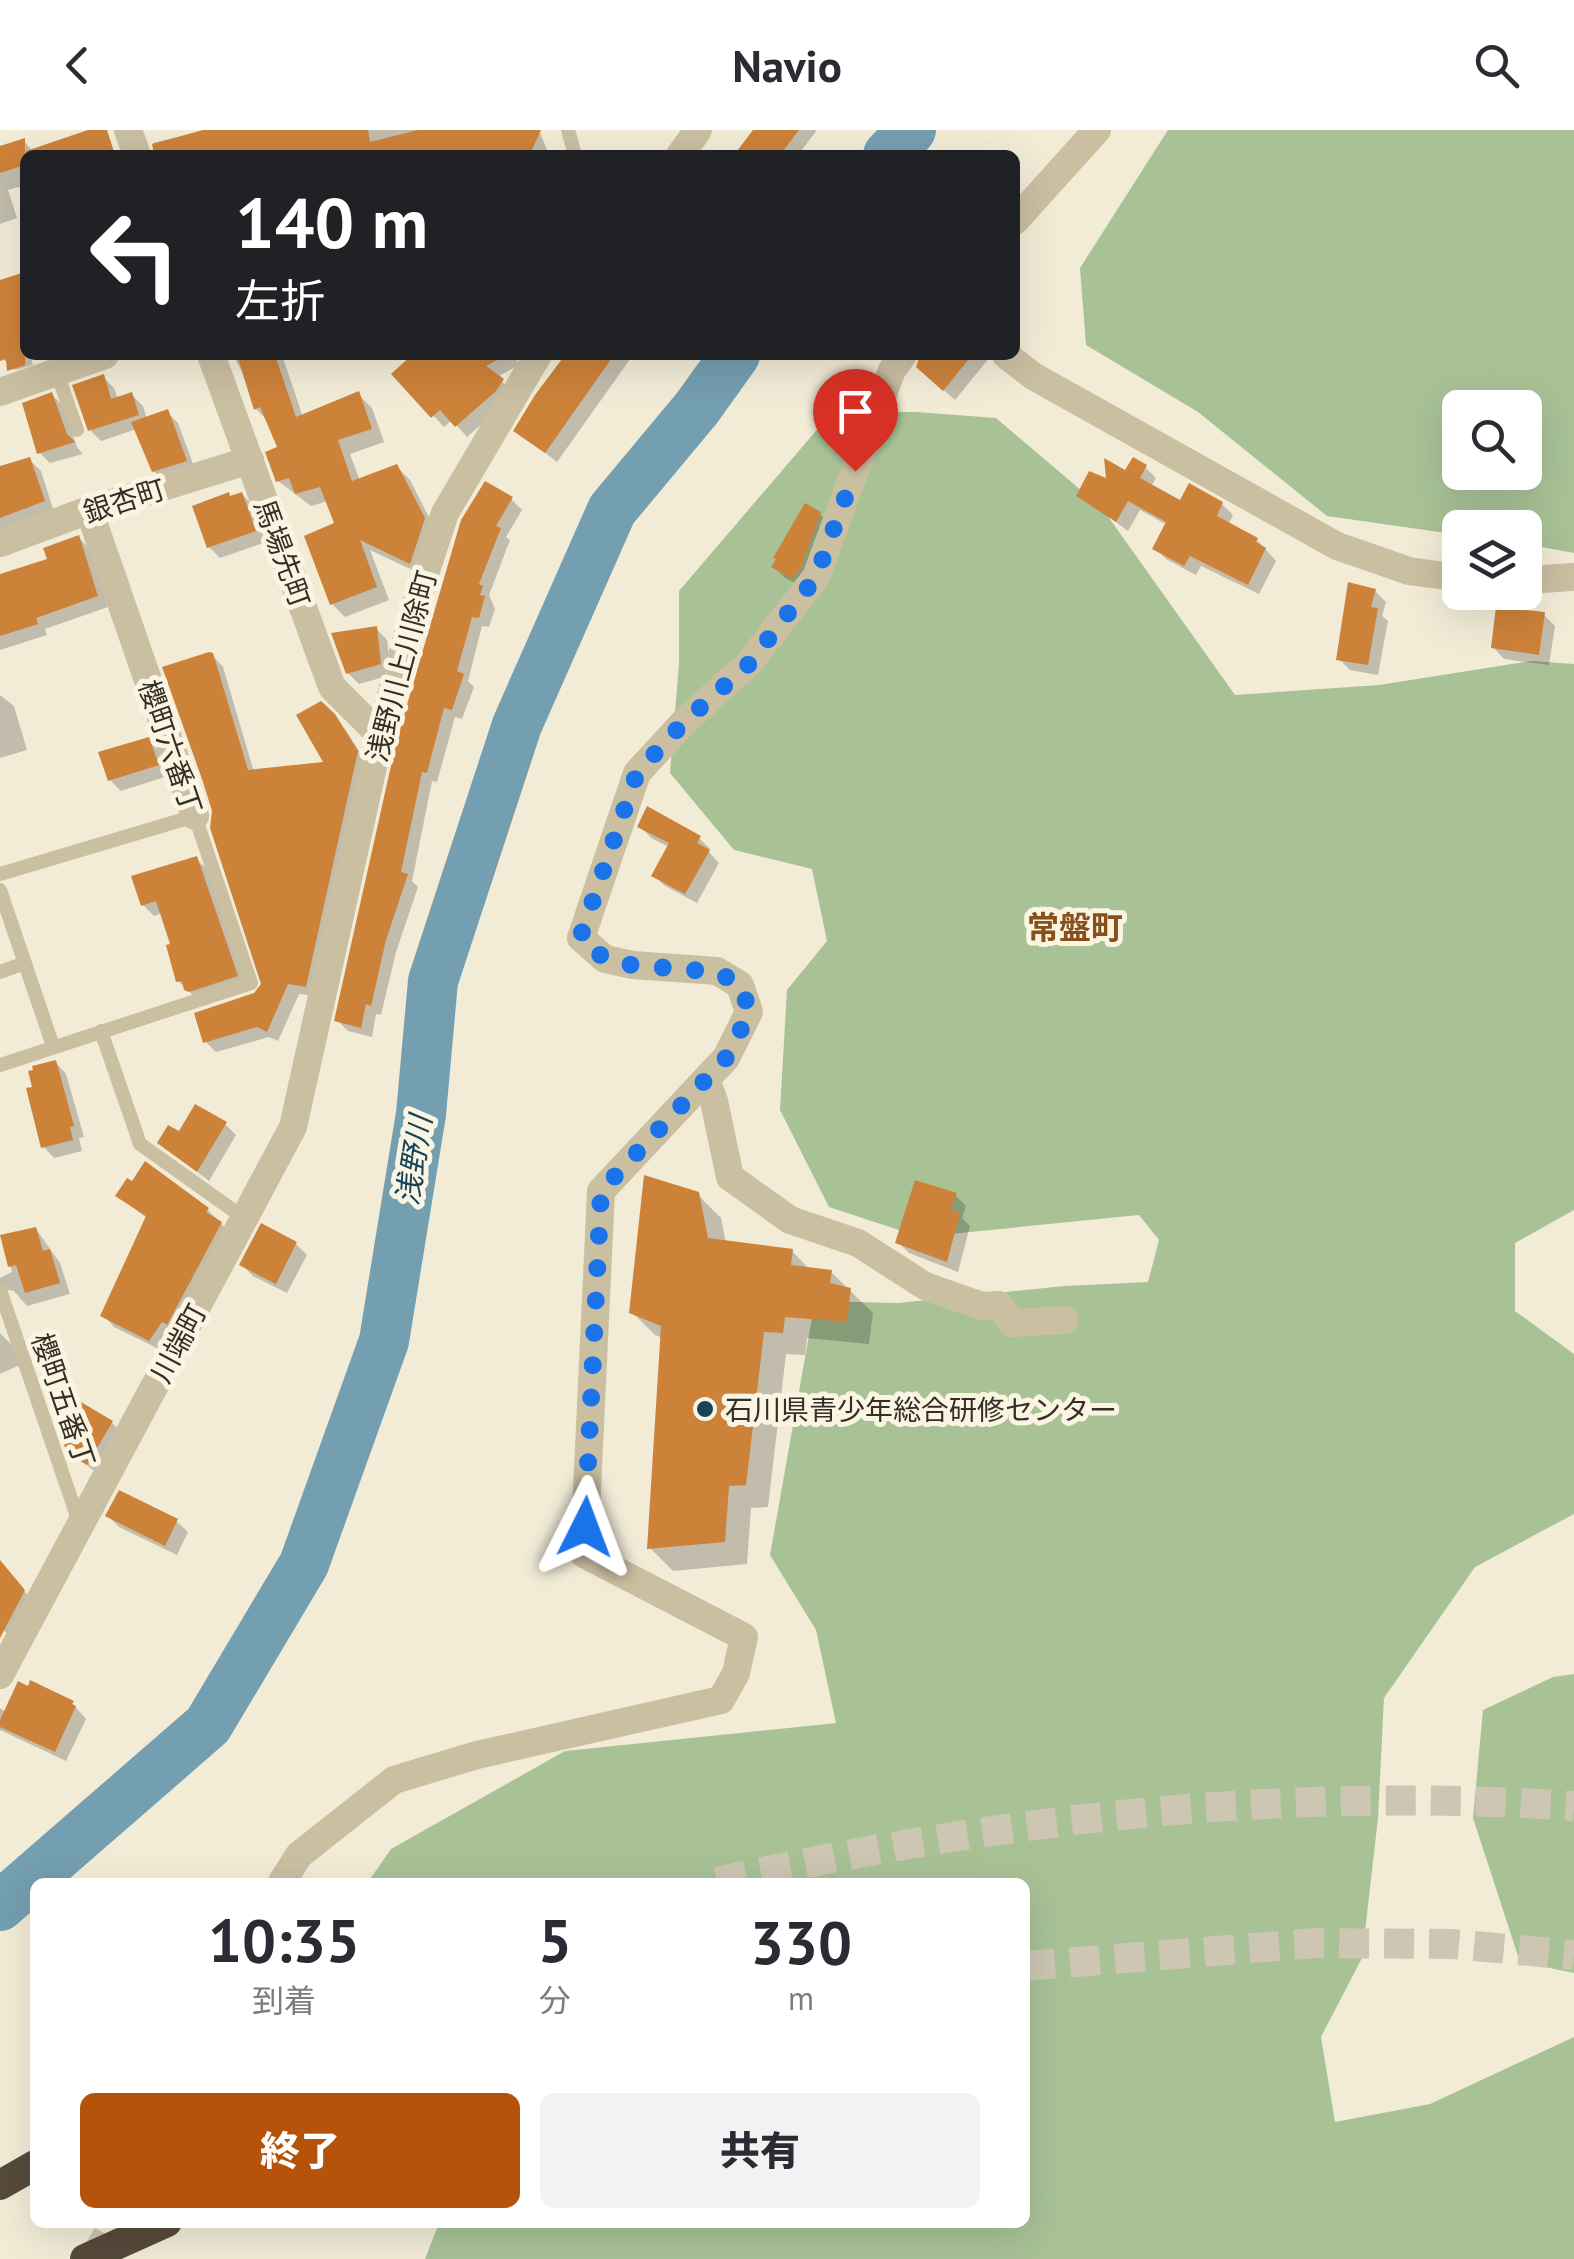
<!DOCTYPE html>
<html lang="ja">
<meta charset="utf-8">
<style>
:root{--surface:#fff;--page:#f2f2f3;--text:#2b2b33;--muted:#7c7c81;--accent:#b45309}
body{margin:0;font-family:"PT Sans","Noto Sans JP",sans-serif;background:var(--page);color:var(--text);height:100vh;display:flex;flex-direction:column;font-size:38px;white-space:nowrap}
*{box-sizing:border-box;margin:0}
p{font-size:32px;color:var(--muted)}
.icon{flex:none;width:55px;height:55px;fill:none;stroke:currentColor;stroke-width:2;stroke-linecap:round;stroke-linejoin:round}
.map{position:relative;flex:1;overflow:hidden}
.panel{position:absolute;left:30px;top:1748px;width:1000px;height:350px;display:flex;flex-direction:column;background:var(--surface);border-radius:15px;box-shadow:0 10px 40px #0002}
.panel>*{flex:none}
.top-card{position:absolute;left:20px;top:20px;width:1000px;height:210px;border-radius:15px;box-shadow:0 10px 40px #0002;background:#202124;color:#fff;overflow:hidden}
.controls{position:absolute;left:1442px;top:260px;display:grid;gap:20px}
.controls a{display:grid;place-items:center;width:100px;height:100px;border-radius:15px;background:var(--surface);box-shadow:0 10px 40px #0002;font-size:50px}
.pin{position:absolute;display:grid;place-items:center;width:85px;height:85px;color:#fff;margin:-102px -42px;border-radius:50% 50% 50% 0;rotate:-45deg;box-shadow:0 0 10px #0007}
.pin .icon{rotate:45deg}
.me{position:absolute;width:110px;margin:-55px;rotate:3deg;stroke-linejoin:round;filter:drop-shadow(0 0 8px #0008)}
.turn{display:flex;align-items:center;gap:35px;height:210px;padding:0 50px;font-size:45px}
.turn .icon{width:130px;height:130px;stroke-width:2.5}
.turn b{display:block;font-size:70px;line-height:85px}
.eta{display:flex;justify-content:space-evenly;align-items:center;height:170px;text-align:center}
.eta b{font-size:60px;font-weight:800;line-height:70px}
.action{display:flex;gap:20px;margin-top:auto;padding:20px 50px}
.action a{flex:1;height:115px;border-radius:15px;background:var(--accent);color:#fff;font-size:40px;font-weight:800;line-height:115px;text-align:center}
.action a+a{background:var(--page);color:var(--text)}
header{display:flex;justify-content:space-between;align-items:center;height:130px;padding:0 50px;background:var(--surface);font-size:45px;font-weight:800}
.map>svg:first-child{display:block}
</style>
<header><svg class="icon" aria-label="back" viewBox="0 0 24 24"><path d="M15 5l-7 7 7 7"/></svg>Navio<svg class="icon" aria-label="search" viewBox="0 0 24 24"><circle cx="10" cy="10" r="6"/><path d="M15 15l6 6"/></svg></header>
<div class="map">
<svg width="1574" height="2129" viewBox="0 0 1574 2129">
<rect width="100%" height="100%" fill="#f2ecd7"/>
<path fill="#a8c296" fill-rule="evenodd" d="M 1168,0 L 1574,0 L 1574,423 L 1525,414 L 1525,398 L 1460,398 L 1460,405 L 1327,386 L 1198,282 L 1086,215 L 1080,138 ZM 1460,278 L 1525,278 L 1525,342 L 1460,342 Z
M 832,282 L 916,282 L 996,288 L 1102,378 L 1235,565 L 1379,555 L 1531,531 L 1574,534 L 1574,1080 L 1515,1113 L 1515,1181 L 1574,1224 L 1574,1384 L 1475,1437 L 1384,1568 L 1378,1688 L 1362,1828 L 1321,1907 L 1335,1992 L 1430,1974 L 1574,1907 L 1574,2129 L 425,2129 L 439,2093 L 1025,2092 L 1025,1752 L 368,1752 L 391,1719 L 565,1621 L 836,1593 L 816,1500 L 770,1425 L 815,1171 L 898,1173 L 1064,1156 L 1148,1152 L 1159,1110 L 1139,1085 L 920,1107 L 829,1077 L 780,980 L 787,860 L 827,811 L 812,739 L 734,720 L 670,643 L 679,534 L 679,461 Z
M 1574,1544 L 1574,1843 L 1520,1832 L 1473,1688 L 1483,1580 L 1553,1547 Z"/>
<path fill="#0003" d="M 210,0 L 539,0 L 547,20 L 545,25 L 155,25 L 153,13 Z
M 757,0 L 817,0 L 798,25 L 792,22 L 789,25 L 737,25 Z
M 24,11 L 36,25 L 25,25 L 25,55 L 8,60 L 17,88 L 0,94 L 0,18 Z
M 25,145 L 25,225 L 30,225 L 33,235 L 15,240 L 0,226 L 0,152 Z
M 233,225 L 282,225 L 303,287 L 358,264 L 372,278 L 384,312 L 350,324 L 360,351 L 396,336 L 410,350 L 437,403 L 423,445 L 370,420 L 389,470 L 345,487 L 332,474 L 337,394 L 328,371 L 311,376 L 278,351 L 281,318 L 269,292 L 256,279 L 247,251 Z
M 415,225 L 514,225 L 519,235 L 497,247 L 513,262 L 507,272 L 467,307 L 452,290 L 444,297 L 395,244 Z
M 568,225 L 633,225 L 557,332 L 517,301 Z
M 922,225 L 988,225 L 990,227 L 955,270 L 930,248 Z
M 103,247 L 114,258 L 118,269 L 132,265 L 143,276 L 147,289 L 167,282 L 178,293 L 196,342 L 165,352 L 154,341 L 137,299 L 101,311 L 90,300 Z
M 52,265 L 63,276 L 77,317 L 83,324 L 50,333 L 39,322 Z
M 30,330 L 41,341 L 54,382 L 0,401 L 0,339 Z
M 1145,337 L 1156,348 L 1151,357 L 1181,373 L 1222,374 L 1233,385 L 1228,395 L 1257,410 L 1268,422 L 1276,431 L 1259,464 L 1201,436 L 1196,445 L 1166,429 L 1155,418 L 1167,395 L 1140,380 L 1128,401 L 1079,365 Z
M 242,364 L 253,376 L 266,412 L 220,428 L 209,417 Z
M 511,369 L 522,380 L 506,407 L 510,410 L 489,465 L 495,479 L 489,497 L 482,496 L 468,551 L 474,557 L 462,589 L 455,587 L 437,652 L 432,651 L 412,751 L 418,757 L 396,822 L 381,885 L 376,884 L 372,907 L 348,901 L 337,890 L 463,391 Z
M 820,384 L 831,395 L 804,458 L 785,448 L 774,437 Z
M 79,408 L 90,419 L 108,477 L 45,499 L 47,505 L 0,520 L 0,447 L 50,430 Z
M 1375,461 L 1386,472 L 1382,486 L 1388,491 L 1378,545 L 1350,540 L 1339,529 Z
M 1544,485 L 1555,496 L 1549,535 L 1504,529 L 1493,517 Z
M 376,498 L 387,510 L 391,545 L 359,554 L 348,543 Z
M 212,525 L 223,537 L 254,642 L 327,634 L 320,574 L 345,599 L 368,635 L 317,866 L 299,864 L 278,911 L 269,907 L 216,922 L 205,911 L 264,855 Z
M 0,565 L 14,576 L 27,620 L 0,628 Z
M 148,610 L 159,621 L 168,646 L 121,661 L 110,650 Z
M 640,696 L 699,708 L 710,719 L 709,722 L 719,733 L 697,773 L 665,756 L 654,745 L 669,717 L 651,708 Z
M 196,729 L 208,740 L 247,857 L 198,870 L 178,851 L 173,816 L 162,783 L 154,786 L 143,775 Z
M 55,932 L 66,944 L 84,1007 L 79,1008 L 82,1021 L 54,1028 L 43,1016 L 35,959 Z
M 225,994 L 236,1005 L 209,1051 L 160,1013 L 180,1004 Z
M 133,1054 L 207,1079 L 232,1105 L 161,1220 L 114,1197 L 103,1185 L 148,1089 L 118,1066 Z
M 698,1065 L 721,1088 L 726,1113 L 792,1121 L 810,1140 L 831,1142 L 873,1183 L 869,1214 L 807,1208 L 805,1225 L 786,1224 L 768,1377 L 751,1378 L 747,1434 L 673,1441 L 650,1418 L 663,1208 L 655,1205 L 632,1182 Z
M 955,1065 L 966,1076 L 962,1088 L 970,1096 L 958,1142 L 909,1123 L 898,1112 Z
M 36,1099 L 60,1133 L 70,1164 L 27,1176 L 14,1161 L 9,1160 L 0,1168 L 0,1148 L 12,1142 L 2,1107 Z
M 296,1114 L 307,1125 L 287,1163 L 253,1146 L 242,1135 Z
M 0,1203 L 12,1215 L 20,1235 L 0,1244 Z
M 60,1262 L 112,1293 L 123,1304 L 98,1344 L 69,1321 L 71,1303 L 55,1281 Z
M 108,1386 L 176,1391 L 188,1402 L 177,1425 L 119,1397 Z
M 0,1435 L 35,1473 L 14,1512 L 0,1496 Z
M 72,1573 L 86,1589 L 66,1631 L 0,1600 L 0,1578 L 6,1582 Z"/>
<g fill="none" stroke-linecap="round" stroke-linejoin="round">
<path stroke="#749fb1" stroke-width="50" d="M 888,25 L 911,0
M 0,1776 L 208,1595 L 304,1434 L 384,1211 L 421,984 L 433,851 L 517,595 L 612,380 L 697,278 L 735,225"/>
</g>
<path fill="#cd823a" d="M 88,0 L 107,0 L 115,25 L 26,25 L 26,21 Z
M 203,0 L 368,0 L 370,12 L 418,0 L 541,0 L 532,20 L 515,25 L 154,25 L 152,14 Z
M 753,0 L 799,0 L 780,25 L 734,25 Z
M 25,8 L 25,35 L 0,43 L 0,16 Z
M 25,142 L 25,235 L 7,241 L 6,229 L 0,231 L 0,150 Z
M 237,225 L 275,225 L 296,287 L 359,261 L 372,299 L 338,310 L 352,351 L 397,334 L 425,388 L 410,434 L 360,410 L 377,457 L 330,475 L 304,406 L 334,393 L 320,357 L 295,364 L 289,348 L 276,352 L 265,322 L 277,317 L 260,277 L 254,280 Z
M 412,225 L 507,225 L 486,236 L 504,249 L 496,261 L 455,297 L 440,280 L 431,288 L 391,244 Z
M 565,225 L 614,225 L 545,323 L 513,301 L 535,265 Z
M 920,225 L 972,225 L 943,261 L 916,237 Z
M 104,244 L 111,269 L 132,262 L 139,285 L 88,301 L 72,255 Z
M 52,262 L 67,304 L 75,312 L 37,324 L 22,273 Z
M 168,279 L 187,331 L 152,342 L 131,292 Z
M 30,327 L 45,371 L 0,388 L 0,336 Z
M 1133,327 L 1147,335 L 1140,348 L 1180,370 L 1189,353 L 1223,372 L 1217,386 L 1258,408 L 1256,412 L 1266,418 L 1248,455 L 1190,426 L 1184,436 L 1152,419 L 1166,392 L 1128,371 L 1116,392 L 1076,366 L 1089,341 L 1106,348 L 1104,328 L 1125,340 Z
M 485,351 L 513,367 L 496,396 L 501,398 L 479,454 L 483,456 L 480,465 L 485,466 L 479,488 L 472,487 L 457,541 L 464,544 L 452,580 L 444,578 L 427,643 L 422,642 L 401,742 L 408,744 L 386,810 L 371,876 L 366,874 L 361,898 L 334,891 L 397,609 L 461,390 Z
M 229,362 L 230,366 L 242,362 L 256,401 L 207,418 L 192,376 Z
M 805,373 L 821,382 L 801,438 L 792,449 L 771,437 L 776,429 L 773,428 Z
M 79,405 L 98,466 L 36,488 L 38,494 L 0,506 L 0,444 L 47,429 L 43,418 Z
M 1348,452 L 1376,459 L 1371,477 L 1378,478 L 1368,535 L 1336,530 Z
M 1496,477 L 1545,482 L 1539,525 L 1491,518 Z
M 377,496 L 381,534 L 346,544 L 331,503 Z
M 209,522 L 213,523 L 248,640 L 323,632 L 296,585 L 321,571 L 335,584 L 358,621 L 306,857 L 288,854 L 267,902 L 257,897 L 203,913 L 194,883 L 254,863 L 261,854 L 210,698 L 212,681 L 202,649 L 162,537 Z
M 149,607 L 159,635 L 108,651 L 98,622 Z
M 647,676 L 701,706 L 697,713 L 710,720 L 685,764 L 651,746 L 669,713 L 637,697 Z
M 197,726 L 238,846 L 189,862 L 184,860 L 182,851 L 176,852 L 166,815 L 170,814 L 156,771 L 141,776 L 131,746 Z
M 56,930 L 74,996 L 70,997 L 73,1010 L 41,1018 L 26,958 L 32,957 L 28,941 L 33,940 L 32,936 Z
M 195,974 L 227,992 L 197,1042 L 157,1013 L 168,995 L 179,1001 Z
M 145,1031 L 209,1078 L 206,1082 L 222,1092 L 167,1195 L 162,1192 L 149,1211 L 100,1186 L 146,1086 L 115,1066 L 127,1048 L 132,1051 Z
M 644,1045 L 699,1062 L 708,1108 L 793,1119 L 791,1135 L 832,1140 L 830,1153 L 851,1158 L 847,1192 L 785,1187 L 783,1203 L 764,1202 L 746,1355 L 729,1356 L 725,1412 L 647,1419 L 661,1196 L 629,1183 Z
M 915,1050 L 957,1063 L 950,1080 L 960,1083 L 947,1132 L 895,1113 Z
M 261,1093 L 297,1112 L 276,1154 L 239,1135 Z
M 36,1097 L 43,1121 L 50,1119 L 60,1153 L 25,1163 L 16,1135 L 8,1137 L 0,1105 Z
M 59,1259 L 113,1291 L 87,1335 L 67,1323 L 63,1312 L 70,1300 L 59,1294 L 63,1288 L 53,1282 L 50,1274 Z
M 119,1360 L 178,1389 L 165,1416 L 105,1386 Z
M 0,1430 L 25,1460 L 0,1508 Z
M 30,1550 L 74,1571 L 72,1574 L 76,1576 L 55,1622 L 0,1597 L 0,1590 L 18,1551 L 28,1556 Z"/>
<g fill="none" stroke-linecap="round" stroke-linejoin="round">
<path stroke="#ccc6b3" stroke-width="28" stroke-dasharray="28 14" stroke-linecap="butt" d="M 93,2129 L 114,2092"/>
<path stroke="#ccc6b3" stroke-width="30" stroke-dasharray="30 15" stroke-linecap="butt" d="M 717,1752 C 1003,1688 1281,1657 1574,1676
M 1025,1836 L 1317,1813 L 1452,1814 L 1574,1825"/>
<path stroke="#cbbfa2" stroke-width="14" d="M 568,0 L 575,25
M 57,243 L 77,300
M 0,744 L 195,686 L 251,853 L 0,935
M 0,760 L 53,916
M 0,842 L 25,833
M 101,901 L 140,1014 L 244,1088
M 0,1160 L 80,1395"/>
<path stroke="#cbbfa2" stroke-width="28" d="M 128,0 L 137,25
M 680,25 L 698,0
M 1015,91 L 1097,0
M 211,225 L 332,557 L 380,605
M 903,225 L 892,240 L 816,447 L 749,533 L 684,592 L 637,643 L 581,808 L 605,829 L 633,835 L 717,841 L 740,855 L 749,882 L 726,928 L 706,949 L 714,971 L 730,1047 L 790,1090 L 858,1113 L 925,1156 L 982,1176 L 999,1175 L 1012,1193 L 1065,1190
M 1006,225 L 1033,246 L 1337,416 L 1409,441 L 1460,448
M 0,262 L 105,225
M 89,380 L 195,686
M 0,413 L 89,380 L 250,330
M 1525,450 L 1574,447
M 0,1545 L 293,997 L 380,605 L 423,450 L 445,383 L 538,225
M 282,1752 L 299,1725 L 394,1650 L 477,1625 L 721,1570 L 736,1543 L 744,1507 L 584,1424 L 601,1061 L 706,949"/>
<path stroke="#564a3b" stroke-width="30" d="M 0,2055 L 35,2035
M 85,2129 L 167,2092"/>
</g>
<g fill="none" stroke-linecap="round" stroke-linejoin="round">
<path stroke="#1a73e8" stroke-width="18" stroke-dasharray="0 32.4" d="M 585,1397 L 601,1061 L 726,928 L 750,882 L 740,855 L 717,842 L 632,835 L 605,829 L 580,808 L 637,643 L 684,592 L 749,534 L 816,447 L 855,341"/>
</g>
<circle fill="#194458" stroke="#faf5e3" stroke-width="4" cx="705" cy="1279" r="10"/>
<g text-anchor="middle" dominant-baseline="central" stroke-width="10" stroke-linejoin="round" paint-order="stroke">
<g font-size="28" fill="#352e25" stroke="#faf5e3">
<text transform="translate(124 370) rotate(-18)">銀杏町</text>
<text transform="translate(283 423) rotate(70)">馬場先町</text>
<text transform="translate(401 536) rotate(-75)">浅野川上川除町</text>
<text transform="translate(171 617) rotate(71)">櫻町六番丁</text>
<text transform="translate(178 1213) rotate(-62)">川端町</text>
<text transform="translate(64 1270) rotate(71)">櫻町五番丁</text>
</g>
<g font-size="28" fill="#352e25" stroke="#faf5e3" text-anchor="start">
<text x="725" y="1279">石川県青少年総合研修センター</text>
</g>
<g font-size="30" font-style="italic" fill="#194458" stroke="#faf5e3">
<text transform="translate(413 1030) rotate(-81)">浅野川</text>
</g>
<g font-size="32" font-weight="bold" fill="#884f1a" stroke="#faf5e3">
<text x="1075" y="797">常盤町</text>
</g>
</g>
</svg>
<div class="controls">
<a><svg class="icon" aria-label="search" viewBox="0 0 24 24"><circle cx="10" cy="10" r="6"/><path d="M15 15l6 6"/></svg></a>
<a><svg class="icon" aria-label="layers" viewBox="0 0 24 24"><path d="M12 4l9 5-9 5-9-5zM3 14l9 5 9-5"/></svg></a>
</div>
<div class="pin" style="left:855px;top:341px;background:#d93025"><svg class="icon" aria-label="arrive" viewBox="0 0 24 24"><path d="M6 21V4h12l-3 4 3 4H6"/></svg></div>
<svg class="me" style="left:585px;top:1397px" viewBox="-20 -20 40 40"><path d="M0-17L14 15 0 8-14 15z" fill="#1a73e8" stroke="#fff" stroke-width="4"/></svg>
<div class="top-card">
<div class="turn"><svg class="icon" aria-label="left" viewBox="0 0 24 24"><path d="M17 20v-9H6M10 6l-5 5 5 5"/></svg><div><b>140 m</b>左折</div></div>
</div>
<section class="panel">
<div class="eta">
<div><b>10:35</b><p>到着</p></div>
<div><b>5</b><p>分</p></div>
<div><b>330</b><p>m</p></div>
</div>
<div class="action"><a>終了</a><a>共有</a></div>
</section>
</div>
